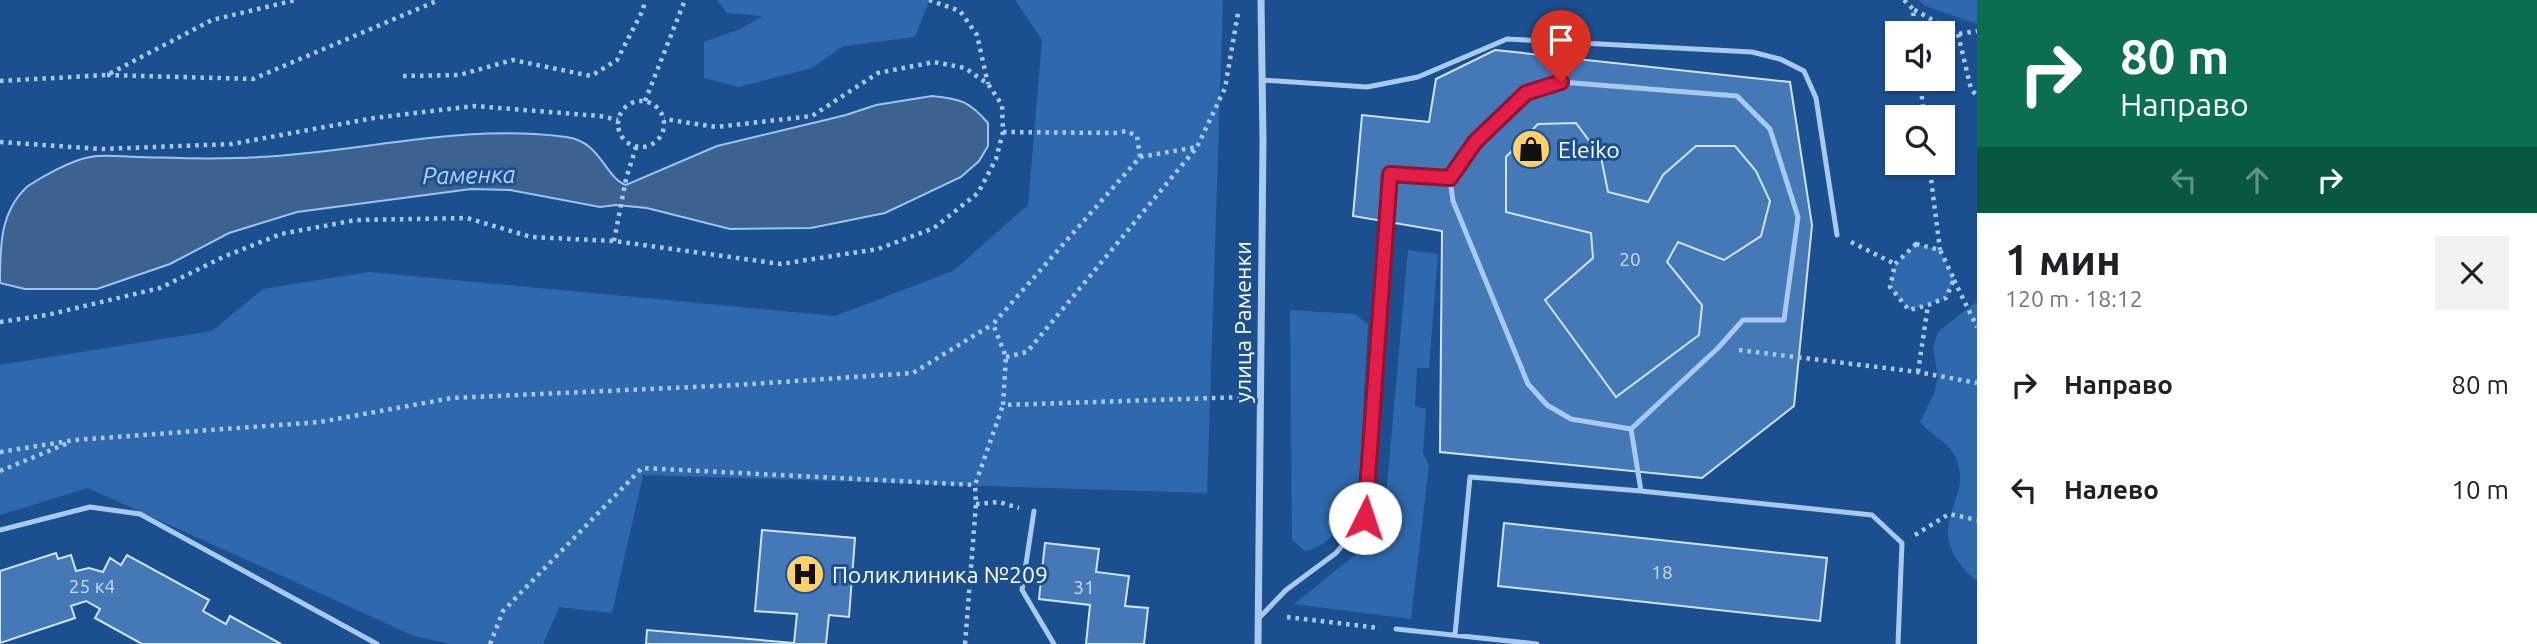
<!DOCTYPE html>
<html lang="ru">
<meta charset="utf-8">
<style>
:root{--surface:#fff;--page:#f2f2f2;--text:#202124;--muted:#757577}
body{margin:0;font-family:Ubuntu,sans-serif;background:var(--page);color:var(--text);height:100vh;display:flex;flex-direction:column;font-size:26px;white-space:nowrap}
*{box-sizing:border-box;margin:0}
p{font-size:23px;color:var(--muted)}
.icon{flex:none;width:38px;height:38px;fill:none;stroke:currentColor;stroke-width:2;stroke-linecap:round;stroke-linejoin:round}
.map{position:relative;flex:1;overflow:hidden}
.panel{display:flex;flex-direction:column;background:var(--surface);width:560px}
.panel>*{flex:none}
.top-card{background:#0b6e4f;color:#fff;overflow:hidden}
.fabs{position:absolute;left:1885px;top:21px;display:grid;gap:14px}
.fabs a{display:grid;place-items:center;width:70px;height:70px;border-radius:0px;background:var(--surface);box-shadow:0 2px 5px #0004;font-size:35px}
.pin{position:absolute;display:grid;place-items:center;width:60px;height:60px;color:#fff;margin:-72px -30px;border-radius:50% 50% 50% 0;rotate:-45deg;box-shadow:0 0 7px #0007}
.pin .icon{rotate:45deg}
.me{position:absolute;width:77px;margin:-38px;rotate:4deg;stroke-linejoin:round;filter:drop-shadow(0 0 5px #0008)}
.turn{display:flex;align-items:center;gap:24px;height:147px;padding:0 28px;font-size:32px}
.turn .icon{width:91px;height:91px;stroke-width:2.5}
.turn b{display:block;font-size:49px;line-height:60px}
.lanes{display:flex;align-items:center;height:66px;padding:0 28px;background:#0003;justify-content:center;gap:35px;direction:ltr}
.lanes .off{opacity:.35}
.round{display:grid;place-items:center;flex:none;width:74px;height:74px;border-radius:0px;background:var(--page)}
.summary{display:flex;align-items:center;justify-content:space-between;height:119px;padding:0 28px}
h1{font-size:42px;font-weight:600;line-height:52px}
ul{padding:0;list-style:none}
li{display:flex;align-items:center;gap:21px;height:105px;padding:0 28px}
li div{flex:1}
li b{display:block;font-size:26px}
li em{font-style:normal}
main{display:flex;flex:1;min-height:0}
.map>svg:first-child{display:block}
</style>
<main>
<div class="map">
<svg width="1977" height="644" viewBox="0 0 1977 644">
<rect width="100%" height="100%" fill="#1b4f8f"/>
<path fill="#2e69ad" d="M 717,0 L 928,0 L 929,1 L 915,37 L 843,46 L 812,68 L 739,87 L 704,78 L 704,42 L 740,29 L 763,16 L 727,13 Z
M 1015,0 L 1223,0 L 1207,493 L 643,475 L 612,613 L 559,607 L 543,644 L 451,644 L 414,636 L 88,488 L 0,515 L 0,365 L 212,331 L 263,289 L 369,272 L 835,316 L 953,271 L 1028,205 L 1042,40 Z
M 1919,0 L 1977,0 L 1977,24 L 1925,6 Z
M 1916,244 L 1940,250 L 1954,279 L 1946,298 L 1928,305 L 1909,310 L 1890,287 L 1895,264 Z
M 1408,250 L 1438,254 L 1429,368 L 1417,368 L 1415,406 L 1426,409 L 1423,453 L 1429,465 L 1411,619 L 1294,604 L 1374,540 L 1385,507 Z
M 1977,301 L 1977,581 C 1963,571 1946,549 1948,530 C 1950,502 1969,487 1955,456 C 1950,444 1929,433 1920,422 L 1934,393 L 1938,378 L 1933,347 L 1938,332 Z
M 1290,310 L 1355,314 L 1368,324 L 1359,487 C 1357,495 1356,506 1352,513 C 1342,529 1323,548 1305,551 L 1292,540 Z"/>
<path fill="#3c6290" stroke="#9cc4f0" stroke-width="2" d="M 932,96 C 961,99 969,101 988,123 L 988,146 L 979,161 L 961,177 L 885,213 L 811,228 L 730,229 L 647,208 L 616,205 L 600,207 L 510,190 L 471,189 L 297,212 L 229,233 L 170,264 L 97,289 L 25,289 L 0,283 C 0,246 0,211 28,186 C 43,176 72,160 90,157 C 105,154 123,157 138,157 C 179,158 219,160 260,157 C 362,152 464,123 566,137 C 601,141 605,178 626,185 L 717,146 L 846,115 L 876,105 Z"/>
<path fill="#4478b7" stroke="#cfe3fa" stroke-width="2" d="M 1495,50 L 1790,82 L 1812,225 L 1794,406 L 1702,478 L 1440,452 L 1442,231 L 1353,216 L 1362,115 L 1429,122 L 1436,79 Z
M 1576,123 L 1601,157 L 1608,192 L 1648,202 L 1663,175 L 1696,146 L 1735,146 L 1756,171 L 1770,201 L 1761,236 L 1724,260 L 1678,242 L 1667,262 L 1702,305 L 1699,335 L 1616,397 L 1545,300 L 1593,258 L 1591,233 L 1506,212 L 1506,157 L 1538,124 Z
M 1504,523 L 1827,558 L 1820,621 L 1498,586 Z
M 762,530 L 855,538 L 849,617 L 829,615 L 826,644 L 646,644 L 647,630 L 794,643 L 797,614 L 755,611 Z
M 1045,543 L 1099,549 L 1096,572 L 1129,576 L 1125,606 L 1148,608 L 1144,644 L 1086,644 L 1090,605 L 1039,599 Z
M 56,553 L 58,559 L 71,555 L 76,571 L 89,568 L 103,572 L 110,558 L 121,565 L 127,555 L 209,600 L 203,611 L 226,624 L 230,616 L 281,644 L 142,644 L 95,618 L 100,609 L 86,601 L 71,606 L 75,618 L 0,643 L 0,571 Z"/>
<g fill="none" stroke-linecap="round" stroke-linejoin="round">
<path stroke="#a9c9ee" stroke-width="4.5" stroke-dasharray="3.5 5" stroke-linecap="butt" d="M 929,0 L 960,11 L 977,35 L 988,84
M 1904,0 L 1913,9
M 1915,33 L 1913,9 L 1958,34 L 1977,31
M 1958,34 L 1971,89 L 1977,96
M 107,75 L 253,79 L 439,0
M 403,76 L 459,75 L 513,60 L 591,76 L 617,60 L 643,10 L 645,0
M 1920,79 L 1924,117
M 0,81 L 107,75 L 212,20 L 296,0
M618 124a23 23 0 1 1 46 0a23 23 0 1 1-46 0Z
M 645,101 L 685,0
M 1003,132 L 1115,133 L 1126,131 L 1137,136 L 1140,157 L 993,324 L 1006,357 L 1003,405 L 1244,397
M 0,142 L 102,149 L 232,144 L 374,118 L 474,106 L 600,116 L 618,120
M 1140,157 L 1197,147
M 1929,163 L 1940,250
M 614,241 L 626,179 L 636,147
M 1851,242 L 1895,264
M 1916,244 L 1940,250 L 1954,279 L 1946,298 L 1928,305 L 1909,310 L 1890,287 L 1895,264 Z
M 1954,280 L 1977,327
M 0,322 L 47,315 L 160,288 L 223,257 L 281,234 L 356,220 L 467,218 L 531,237 L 614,241 L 781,264 L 878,249 L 934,228 L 978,193 L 996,159 L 1003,132 L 1002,105 L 988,84 L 965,68 L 934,62 L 878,73 L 812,116 L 716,127 L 664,119
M 1739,350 L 1918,372 L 1977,383
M 1006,357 L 1027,352 L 1197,147 L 1225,88 L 1238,13
M 1918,372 L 1928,305
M 0,452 L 75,440 L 320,422 L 452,398 L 737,385 L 913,373 L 993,324
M 0,471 L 68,443
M 976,504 L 999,502 L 1019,508
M 1915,535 L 1949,514 L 1977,520
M 1287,617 L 1380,628
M 490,644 L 503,611 L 642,468 L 975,485
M 965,644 L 976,504 L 975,485 L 1003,405"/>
<path stroke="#a9c9ee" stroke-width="5" d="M 1262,80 L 1367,87 L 1418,77 L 1507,39 L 1752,52 L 1780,59 L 1804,71 L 1816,98 L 1837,235
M 1561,82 L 1737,96 L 1770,129 L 1798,217 L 1784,320 L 1743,320 L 1718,348 L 1631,429 L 1571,419 L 1547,405 L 1528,384 L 1453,201 L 1450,179 L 1475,142 L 1526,93 Z
M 1631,429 L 1641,491 L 1872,515 L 1902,543 L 1898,644
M 1034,511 L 1022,590 L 1054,644
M 0,530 L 90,507 L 140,514 L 377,644
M 1260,617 L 1286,590 L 1336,553 L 1365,518 L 1390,174 L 1450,179
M 1396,629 L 1537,644
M 1455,635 L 1470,477 L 1641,491"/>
<path stroke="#a9c9ee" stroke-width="7" d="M 1258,644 L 1263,141 L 1261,0"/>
</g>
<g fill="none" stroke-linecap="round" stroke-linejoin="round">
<defs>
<path id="route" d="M 1365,518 L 1390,174 L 1450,178 L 1475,142 L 1526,93 L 1561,82"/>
</defs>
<use href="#route" stroke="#92132f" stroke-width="18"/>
<use href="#route" stroke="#e11d48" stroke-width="12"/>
</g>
<defs>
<symbol id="shop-disc" viewBox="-11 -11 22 22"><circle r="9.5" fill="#ffd166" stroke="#1b4f8f"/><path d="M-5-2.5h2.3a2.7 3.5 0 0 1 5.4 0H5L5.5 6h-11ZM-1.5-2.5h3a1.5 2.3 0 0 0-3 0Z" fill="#111"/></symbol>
<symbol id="hospital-disc" viewBox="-11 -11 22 22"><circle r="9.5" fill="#ffd166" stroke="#1b4f8f"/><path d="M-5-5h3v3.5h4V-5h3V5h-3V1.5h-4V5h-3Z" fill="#111"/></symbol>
</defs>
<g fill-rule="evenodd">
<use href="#shop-disc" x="1509" y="127" width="44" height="44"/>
<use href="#hospital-disc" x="783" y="552" width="44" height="44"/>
</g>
<g text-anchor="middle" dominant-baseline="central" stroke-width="6" stroke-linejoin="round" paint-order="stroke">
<g font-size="19" fill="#d0dded">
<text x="1630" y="259">20</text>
<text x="1662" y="572">18</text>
<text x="92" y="586">25 к4</text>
<text x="1084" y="587">31</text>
</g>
<g font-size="23" fill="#fff" stroke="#1b4f8f" text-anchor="start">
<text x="1558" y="149">Eleiko</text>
<text x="832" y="574">Поликлиника №209</text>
</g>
<g font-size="23" fill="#fff" stroke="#1b4f8f">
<text transform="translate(1242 322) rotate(-90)">улица Раменки</text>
</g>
<g font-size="24" font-style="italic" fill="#b5d3f5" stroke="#1b4f8f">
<text transform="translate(469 175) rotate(-1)">Раменка</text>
</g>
</g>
</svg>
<div class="fabs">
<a><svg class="icon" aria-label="sound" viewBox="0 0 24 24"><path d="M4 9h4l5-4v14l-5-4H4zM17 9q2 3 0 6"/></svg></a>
<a><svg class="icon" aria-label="search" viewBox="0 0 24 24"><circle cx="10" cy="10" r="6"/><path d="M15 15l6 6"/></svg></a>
</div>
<div class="pin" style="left:1561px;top:82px;background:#d93025"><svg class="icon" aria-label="arrive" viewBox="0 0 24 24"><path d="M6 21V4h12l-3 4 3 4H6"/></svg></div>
<svg class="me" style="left:1365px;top:518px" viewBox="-20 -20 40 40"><circle r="19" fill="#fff"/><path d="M0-13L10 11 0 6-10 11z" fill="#e11d48"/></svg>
</div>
<section class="panel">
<div class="top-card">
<div class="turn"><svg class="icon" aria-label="right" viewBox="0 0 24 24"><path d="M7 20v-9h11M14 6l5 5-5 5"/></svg><div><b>80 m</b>Направо</div></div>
<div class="lanes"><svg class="icon off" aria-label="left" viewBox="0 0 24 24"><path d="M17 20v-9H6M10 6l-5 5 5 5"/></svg><svg class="icon off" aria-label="ahead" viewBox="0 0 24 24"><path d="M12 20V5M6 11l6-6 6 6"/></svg><svg class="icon" aria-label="right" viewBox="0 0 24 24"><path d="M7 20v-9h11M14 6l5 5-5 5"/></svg></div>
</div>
<div class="summary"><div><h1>1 мин</h1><p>120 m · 18:12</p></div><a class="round"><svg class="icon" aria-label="close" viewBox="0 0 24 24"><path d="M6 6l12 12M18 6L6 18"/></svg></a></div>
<ul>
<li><svg class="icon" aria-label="right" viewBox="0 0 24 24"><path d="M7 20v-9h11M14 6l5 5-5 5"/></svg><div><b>Направо</b></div><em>80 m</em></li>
<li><svg class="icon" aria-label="left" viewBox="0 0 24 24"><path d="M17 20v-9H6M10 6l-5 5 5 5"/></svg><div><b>Налево</b></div><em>10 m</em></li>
</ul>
</section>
</main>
